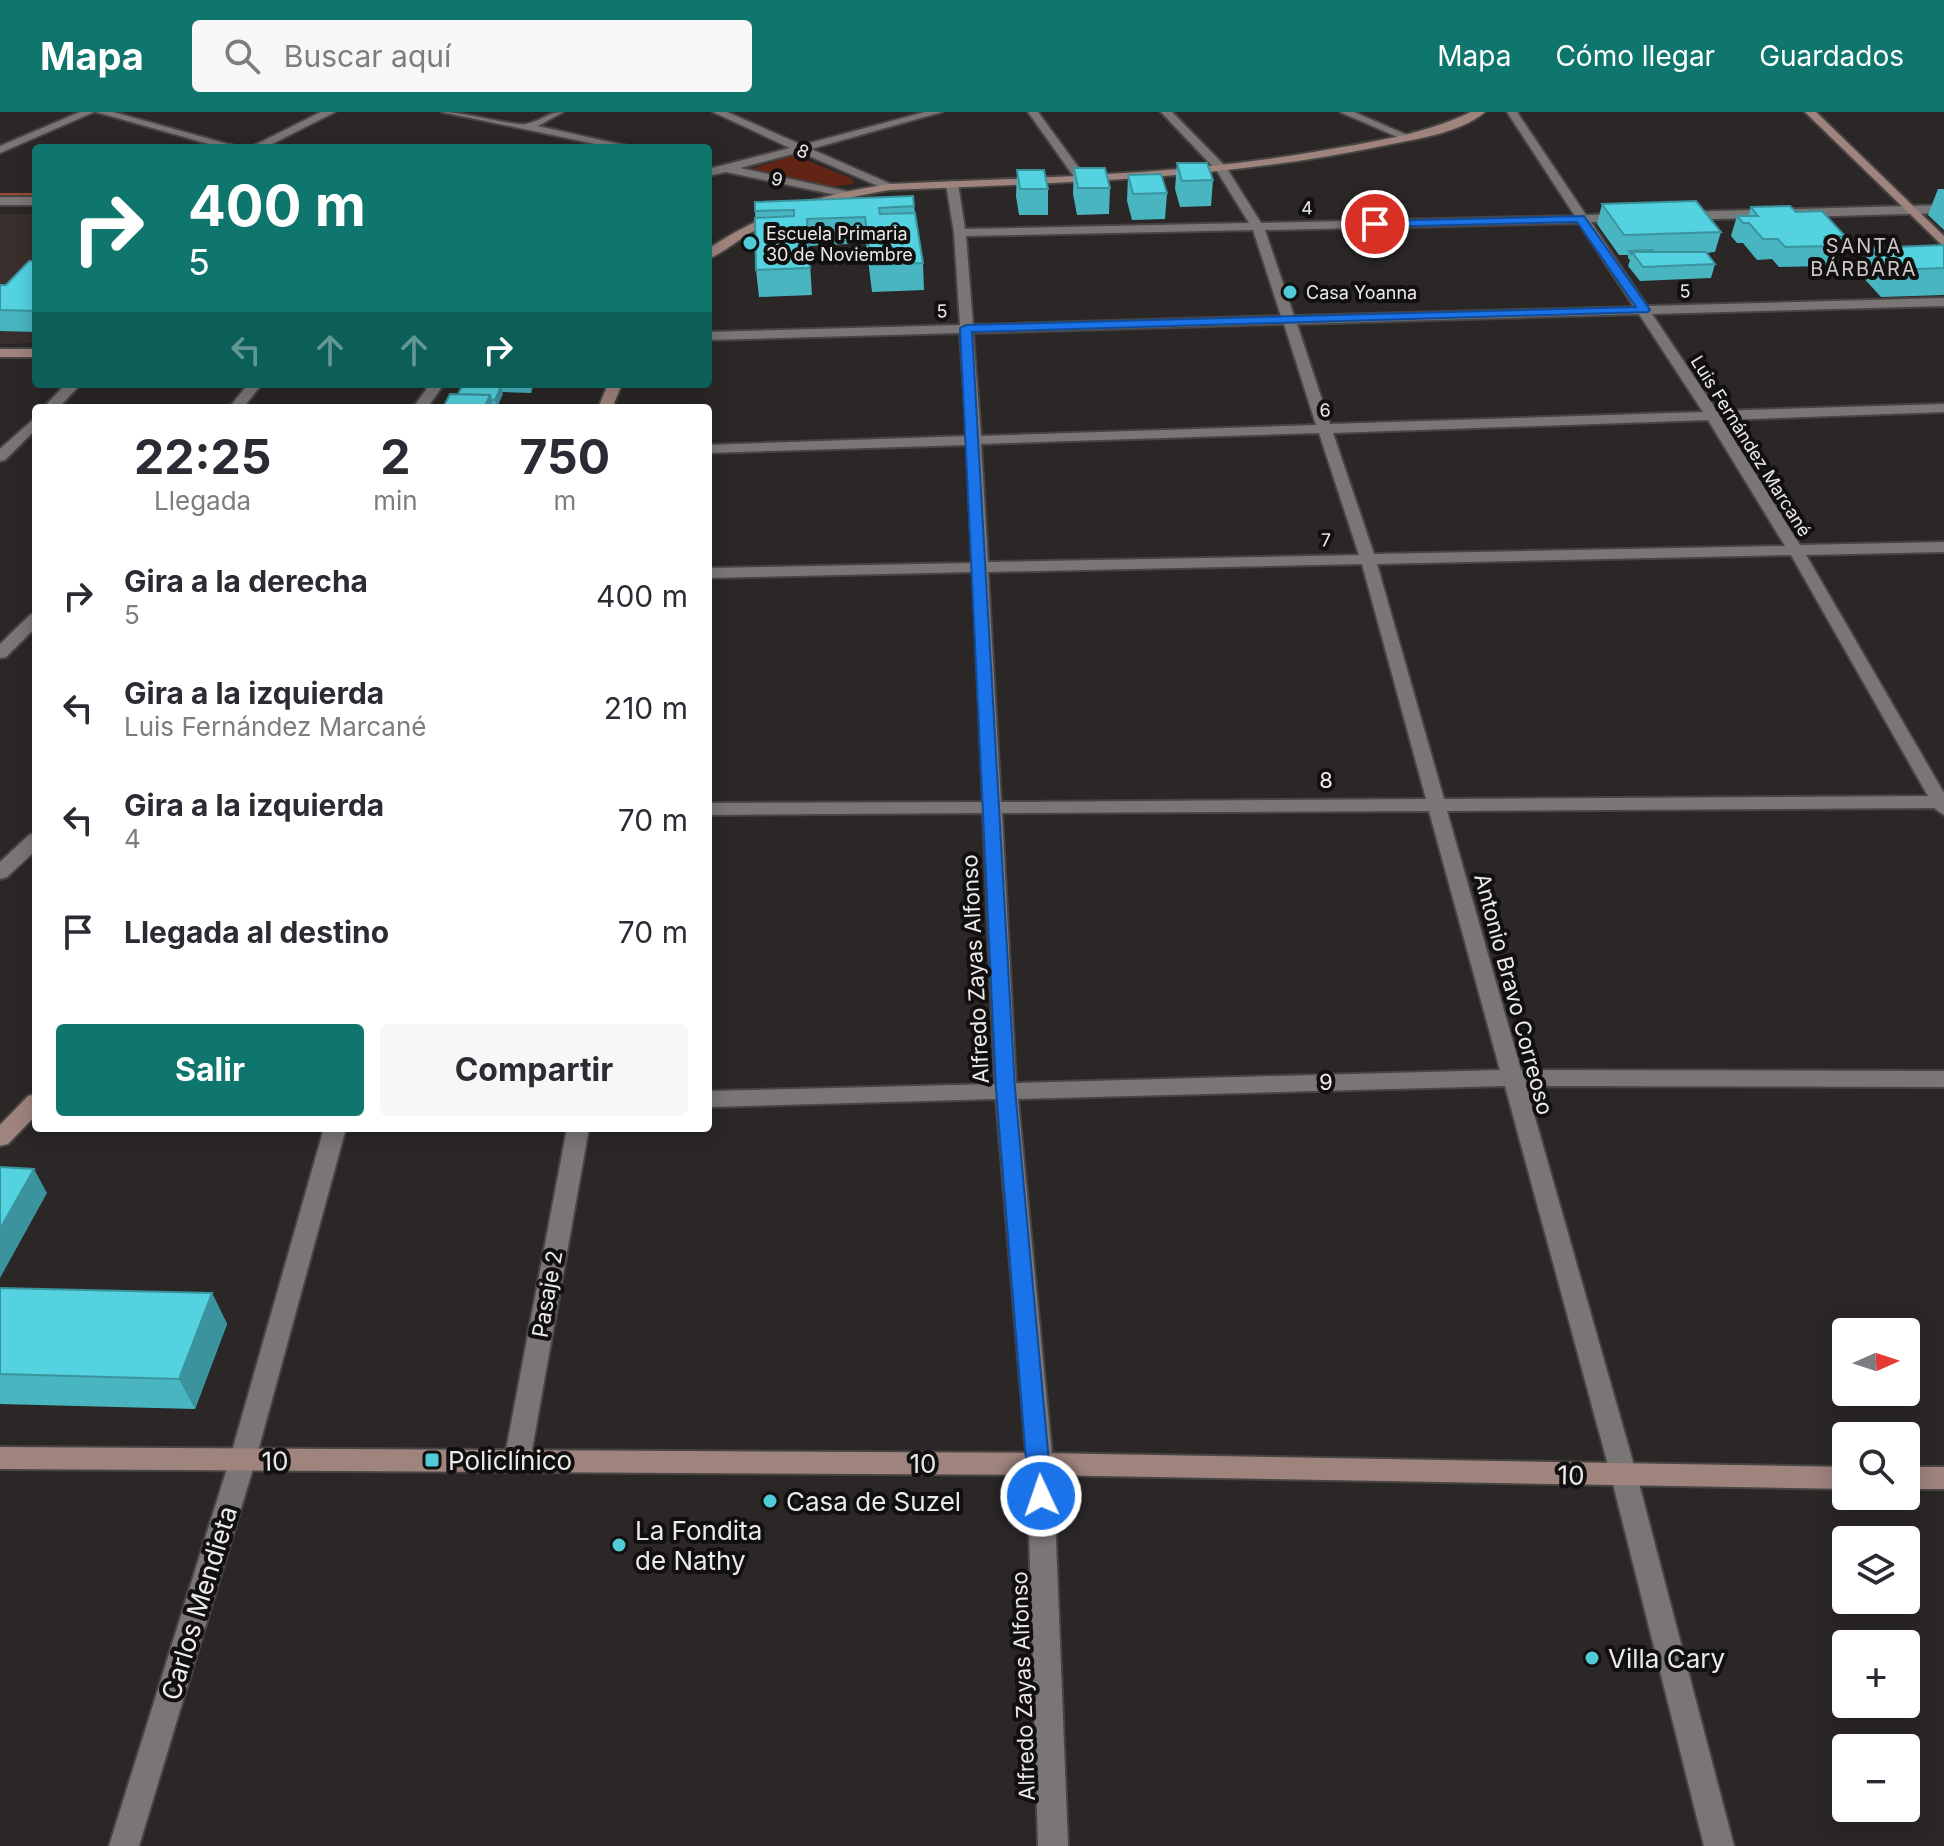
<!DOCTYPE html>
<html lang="es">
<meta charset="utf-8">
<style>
:root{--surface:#fff;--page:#f7f7f7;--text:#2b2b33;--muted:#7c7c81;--accent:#0f766e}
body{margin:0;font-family:Inter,sans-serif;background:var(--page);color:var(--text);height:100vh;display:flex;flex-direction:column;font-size:30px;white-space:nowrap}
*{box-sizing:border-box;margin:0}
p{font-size:26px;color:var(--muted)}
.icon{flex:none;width:44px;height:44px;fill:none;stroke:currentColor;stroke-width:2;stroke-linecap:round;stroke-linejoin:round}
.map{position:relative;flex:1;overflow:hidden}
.details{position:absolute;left:32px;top:292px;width:680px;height:728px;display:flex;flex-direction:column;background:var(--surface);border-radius:8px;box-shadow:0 4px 20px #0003}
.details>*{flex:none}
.guide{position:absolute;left:32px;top:32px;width:680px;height:244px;border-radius:8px;box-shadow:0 4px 20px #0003;background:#0f766e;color:#fff;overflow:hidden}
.needle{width:52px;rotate:87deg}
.controls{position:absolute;left:1832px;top:1206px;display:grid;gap:16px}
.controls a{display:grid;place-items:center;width:88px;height:88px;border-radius:8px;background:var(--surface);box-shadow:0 4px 20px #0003;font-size:40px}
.pin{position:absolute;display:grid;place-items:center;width:68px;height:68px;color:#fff;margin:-34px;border:4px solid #fff;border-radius:50%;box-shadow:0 2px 8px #0007}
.me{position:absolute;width:88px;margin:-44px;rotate:357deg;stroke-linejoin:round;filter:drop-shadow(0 0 6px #0008)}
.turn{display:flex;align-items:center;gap:28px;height:168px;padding:0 24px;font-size:36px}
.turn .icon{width:104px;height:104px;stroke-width:2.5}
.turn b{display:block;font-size:56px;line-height:68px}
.lanes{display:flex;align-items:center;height:76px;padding:0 24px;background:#0003;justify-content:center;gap:40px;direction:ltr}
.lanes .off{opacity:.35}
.eta{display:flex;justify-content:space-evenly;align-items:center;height:136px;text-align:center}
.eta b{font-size:48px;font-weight:700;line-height:56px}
.primary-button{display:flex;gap:16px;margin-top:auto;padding:16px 24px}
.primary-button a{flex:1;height:92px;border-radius:8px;background:var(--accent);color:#fff;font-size:32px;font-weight:700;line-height:92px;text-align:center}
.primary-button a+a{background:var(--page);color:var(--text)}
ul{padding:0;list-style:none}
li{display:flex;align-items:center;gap:24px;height:112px;padding:0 24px}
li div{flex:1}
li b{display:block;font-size:30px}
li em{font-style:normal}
header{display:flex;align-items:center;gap:48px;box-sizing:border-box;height:112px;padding:0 40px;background:var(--accent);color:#fff}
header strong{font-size:38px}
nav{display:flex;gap:44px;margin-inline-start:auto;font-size:28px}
.search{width:560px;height:72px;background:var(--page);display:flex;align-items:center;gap:20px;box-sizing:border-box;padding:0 28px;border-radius:8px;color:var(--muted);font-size:30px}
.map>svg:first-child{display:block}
</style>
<header>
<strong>Mapa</strong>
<div class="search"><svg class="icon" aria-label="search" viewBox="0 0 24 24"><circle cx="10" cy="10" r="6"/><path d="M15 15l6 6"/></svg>Buscar aquí</div>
<nav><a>Mapa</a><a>Cómo llegar</a><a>Guardados</a></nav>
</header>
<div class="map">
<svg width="1944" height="1734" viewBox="0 0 1944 1734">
<rect width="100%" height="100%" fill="#2a2726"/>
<path fill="#392f2d" d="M 0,102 L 36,102 L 36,231 L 0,232 Z"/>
<path fill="#622415" d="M 793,43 L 851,66 L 854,72 L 825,75 L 749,58 Z"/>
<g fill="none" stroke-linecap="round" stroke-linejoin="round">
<path fill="#9b4c38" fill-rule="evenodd" d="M 0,81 L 36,81 L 36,85 L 0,85 Z"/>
<defs>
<path id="street" d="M 80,0 L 94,0 L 0,41 L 0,34 Z
M 96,0 L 113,0 L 242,36 L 223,36 Z
M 321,0 L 335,0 L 264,36 L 249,36 Z
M 442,0 C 463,0 514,14 526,12 C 541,9 548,0 563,0 L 538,14 L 637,36 L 614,36 Z
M 713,0 L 727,0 L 802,33 L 925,0 L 942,0 L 811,37 L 893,73 L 893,77 L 885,77 L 800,40 L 740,56 L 850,80 L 850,84 L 846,85 L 726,60 L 708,64 L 708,57 L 790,36 Z
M 1028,0 L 1038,0 L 1087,67 L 1085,69 L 1077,69 Z
M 1161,0 L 1172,0 L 1226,55 L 1261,111 L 1575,104 L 1507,0 L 1517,0 L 1586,103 L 1624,102 L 1630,106 L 1624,110 L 1591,110 L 1647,194 L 1944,186 L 1944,194 L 1652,202 L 1717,299 L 1944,292 L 1944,300 L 1722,308 L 1800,433 L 1944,430 L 1944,440 L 1806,443 L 1944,681 L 1944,703 L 1934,696 L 1447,699 L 1521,958 L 1944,959 L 1944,975 L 1526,974 L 1637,1364 L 1734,1734 L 1704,1734 L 1611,1364 L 1505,974 L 1018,987 L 1053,1352 L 1068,1734 L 1038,1734 L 1027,1352 L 996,987 L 708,995 L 708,979 L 995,972 L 983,701 L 708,703 L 708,691 L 983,690 L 973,460 L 708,466 L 708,456 L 972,451 L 967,333 L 708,341 L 708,333 L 967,324 L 960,221 L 708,228 L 708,220 L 960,213 L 954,121 L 946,72 L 952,69 L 958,72 L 965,117 L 1249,111 L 1217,59 ZM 1579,111 L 1634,195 L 1294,204 L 1265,118 ZM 1253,118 L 1281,204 L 973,213 L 966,124 ZM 1639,202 L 1703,300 L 1330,312 L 1297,212 ZM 1284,212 L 1316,313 L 981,324 L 973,221 ZM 1708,308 L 1785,434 L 1374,442 L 1333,321 ZM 1319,321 L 1359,443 L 988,450 L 981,332 ZM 1791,443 L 1928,684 L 1444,687 L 1377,452 ZM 1362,452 L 1426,687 L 1001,690 L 988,460 ZM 1429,699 L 1500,958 L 1016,971 L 1002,701 Z
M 1340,0 L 1354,0 L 1414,26 L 1404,28 Z
M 0,85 L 36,85 L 36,93 L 0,93 Z
M 1944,93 L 1944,101 L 1680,108 L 1674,104 L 1680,100 Z
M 66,272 L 81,272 L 58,296 L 43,296 Z
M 248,272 L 262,272 L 243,296 L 229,296 Z
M 430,272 L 444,272 L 427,296 L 413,296 Z
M 36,305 L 36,317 L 5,348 L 0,349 L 0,337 Z
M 36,501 L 36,515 L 6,545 L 0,546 L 0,532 L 30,503 Z
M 36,721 L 36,738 L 7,765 L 0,767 L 0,750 L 29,723 Z
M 324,1016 L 346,1016 L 255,1350 L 139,1734 L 109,1734 L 229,1350 Z
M 567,1016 L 589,1016 L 530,1349 L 526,1357 L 517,1360 L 508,1357 L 504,1349 Z"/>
<path id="secondary" d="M 1471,0 L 1485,0 C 1459,22 1414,27 1382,34 C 1219,68 1054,71 889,78 C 843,86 798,97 756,118 C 740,126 725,140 708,147 L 708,137 C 763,99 824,82 889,72 C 1037,65 1185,64 1331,37 C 1378,29 1428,21 1471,0 Z
M 1805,0 L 1816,0 L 1944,124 L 1944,135 Z
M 0,237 L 36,237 L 36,245 L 0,245 Z
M 608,272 L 622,272 L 612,296 L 598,296 Z
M 36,982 L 36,1003 L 8,1032 L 0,1034 L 0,1013 L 28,984 Z
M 0,1335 L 1040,1341 L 1846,1355 L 1846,1377 L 1040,1363 L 0,1357 Z
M 1906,1355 L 1944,1355 L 1944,1377 L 1906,1377 Z"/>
</defs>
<use href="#street" stroke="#474443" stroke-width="4"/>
<use href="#secondary" stroke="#474443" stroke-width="4"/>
<use href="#street" fill="#7a7675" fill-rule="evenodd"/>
<use href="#secondary" fill="#9f847d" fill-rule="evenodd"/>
</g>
<path fill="#48b5c1" d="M 1177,51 L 1213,68 L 1211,94 L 1180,95 L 1175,77 Z
M 1074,56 L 1110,76 L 1109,102 L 1077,103 L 1073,82 Z
M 1017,58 L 1048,77 L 1048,103 L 1019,103 L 1016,84 Z
M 1128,63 L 1167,81 L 1165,107 L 1132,108 L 1127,89 Z
M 1938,77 L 1944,77 L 1944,118 L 1928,103 Z
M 755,90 L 914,94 L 923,151 L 924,178 L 872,180 L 866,131 L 809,134 L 812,183 L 759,185 L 756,158 Z
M 1602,92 L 1721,120 L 1715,140 L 1706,141 L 1715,152 L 1711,166 L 1640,169 L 1628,154 L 1630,148 L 1628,146 L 1628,143 L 1619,143 L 1597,112 Z
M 1751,95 L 1796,100 L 1845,124 L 1839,145 L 1829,145 L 1826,154 L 1779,155 L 1772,147 L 1757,148 L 1743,131 L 1737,131 L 1731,124 L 1737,104 L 1748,104 Z
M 1944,133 L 1944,183 L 1881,185 L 1860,162 L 1869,136 Z
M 36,149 L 36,220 L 0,219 L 0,173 L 6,173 Z
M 466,272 L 534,272 L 531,281 L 502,280 L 497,296 L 443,296 L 467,274 Z
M 0,1176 L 212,1181 L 227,1212 L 195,1297 L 0,1292 Z"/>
<path fill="#3b939d" d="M 529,272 L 534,272 L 531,281 Z
M 501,275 L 503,282 L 497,296 L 495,288 Z
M 490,283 L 493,296 L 484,296 Z
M 34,1057 L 47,1081 L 0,1166 L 0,1117 Z
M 212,1181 L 227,1212 L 195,1297 L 179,1267 Z"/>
<path fill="#54d2e0" stroke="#3b939d" stroke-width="2" d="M 1177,51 L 1207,51 L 1213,68 L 1182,69 Z
M 1074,56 L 1105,56 L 1110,76 L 1078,76 Z
M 1017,58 L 1044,58 L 1048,77 L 1020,77 Z
M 1161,62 L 1167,81 L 1133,82 L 1128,63 Z
M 913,84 L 914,94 L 879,96 L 880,102 L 915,101 L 923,151 L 871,153 L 865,105 L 807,107 L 810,156 L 756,158 L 755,106 L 794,104 L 794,98 L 755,99 L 755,90 Z
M 1696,89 L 1721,120 L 1624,123 L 1602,92 Z
M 1790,94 L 1796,100 L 1822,99 L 1845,124 L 1825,125 L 1832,134 L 1785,135 L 1778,127 L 1763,127 L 1749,111 L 1743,111 L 1737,104 L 1758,104 L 1751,95 Z
M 1944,133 L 1944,156 L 1890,158 L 1869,136 Z
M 1652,138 L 1654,140 L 1632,140 L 1631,142 L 1629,139 Z
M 1632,140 L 1706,140 L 1715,152 L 1643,155 Z
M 29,149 L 36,149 L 36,199 L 0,198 L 0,173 L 6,173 Z
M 462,274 L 501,275 L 495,288 L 491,288 L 490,283 L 458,282 Z
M 450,282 L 490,283 L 484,296 L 443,296 Z
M 0,1055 L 34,1057 L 0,1117 Z
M 0,1176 L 212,1181 L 179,1267 L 0,1262 Z"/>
<path fill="#1a73e8" stroke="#114b97" stroke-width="2" d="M 1584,104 L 1650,198 L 1648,200 L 972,220 L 1015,977 L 1052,1384 L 1049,1391 L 1041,1394 L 1032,1391 L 1029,1384 L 996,977 L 960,216 L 966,213 L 1636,195 L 1577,110 L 1375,115 L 1370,112 L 1375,109 Z"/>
<g fill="#52cbd9" stroke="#11100f" stroke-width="3">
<circle cx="750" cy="131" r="8"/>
<circle cx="1290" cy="180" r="8"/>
<rect x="424" y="1340" width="16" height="16" rx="4"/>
<circle cx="770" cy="1389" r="8"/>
<circle cx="619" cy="1433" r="8"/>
<circle cx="1592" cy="1546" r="8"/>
</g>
<g text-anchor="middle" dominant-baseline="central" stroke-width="8" stroke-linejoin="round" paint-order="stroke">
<g font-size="18" fill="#ece9e9" stroke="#11100f">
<text transform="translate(803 39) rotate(24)">8</text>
<text transform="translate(777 67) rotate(12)">9</text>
<text transform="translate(1307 96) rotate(-1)">4</text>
<text transform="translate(1685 179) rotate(-2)">5</text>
<text transform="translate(942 199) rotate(-2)">5</text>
<text transform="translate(1325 298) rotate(-2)">6</text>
<text transform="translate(1751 334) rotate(58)">Luis Fernández Marcané</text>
<text transform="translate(1326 428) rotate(-1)">7</text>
</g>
<g font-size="18" fill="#ece9e9" stroke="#11100f" text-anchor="start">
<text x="766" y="121">Escuela Primaria<tspan x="766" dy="21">30 de Noviembre</tspan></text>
<text x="1306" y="180">Casa Yoanna</text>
</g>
<g font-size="20" letter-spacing="2" fill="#cbc6c5" stroke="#11100f">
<text x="1864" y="134">SANTA<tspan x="1864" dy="23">BÁRBARA</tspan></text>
</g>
<g font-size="22" fill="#ece9e9" stroke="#11100f">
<text x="1326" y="668">8</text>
<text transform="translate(975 857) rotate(-93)">Alfredo Zayas Alfonso</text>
<text transform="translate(1514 882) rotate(75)">Antonio Bravo Correoso</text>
<text transform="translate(1326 970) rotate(-1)">9</text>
<text transform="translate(547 1182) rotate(-80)">Pasaje 2</text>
<text transform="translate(1023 1574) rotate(-92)">Alfredo Zayas Alfonso</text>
</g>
<g font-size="26" fill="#ece9e9" stroke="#11100f" text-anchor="start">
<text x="448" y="1348">Policlínico</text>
<text x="786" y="1389">Casa de Suzel</text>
<text x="635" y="1418">La Fondita<tspan x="635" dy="30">de Nathy</tspan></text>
<text x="1608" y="1546">Villa Cary</text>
</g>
<g font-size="26" fill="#ece9e9" stroke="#11100f">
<text transform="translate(275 1349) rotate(-1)">10</text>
<text x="923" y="1351">10</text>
<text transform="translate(1571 1363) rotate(1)">10</text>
<text transform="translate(199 1491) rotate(-73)">Carlos Mendieta</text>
</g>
</g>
</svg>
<div class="controls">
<a><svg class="needle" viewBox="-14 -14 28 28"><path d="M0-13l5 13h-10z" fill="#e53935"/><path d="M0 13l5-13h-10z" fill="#7c7c81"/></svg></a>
<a><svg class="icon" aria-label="search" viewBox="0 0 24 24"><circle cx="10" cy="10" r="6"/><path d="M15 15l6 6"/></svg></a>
<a><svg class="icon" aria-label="layers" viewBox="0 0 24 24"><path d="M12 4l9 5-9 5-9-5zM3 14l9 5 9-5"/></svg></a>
<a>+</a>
<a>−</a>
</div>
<div class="pin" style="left:1375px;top:112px;background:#d93025"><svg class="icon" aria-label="arrive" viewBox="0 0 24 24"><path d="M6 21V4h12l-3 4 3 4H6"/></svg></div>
<svg class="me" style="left:1041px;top:1384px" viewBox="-20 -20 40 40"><circle r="17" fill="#1a73e8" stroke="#fff" stroke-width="3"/><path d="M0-11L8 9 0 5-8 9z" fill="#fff"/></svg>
<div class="guide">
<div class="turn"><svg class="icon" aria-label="right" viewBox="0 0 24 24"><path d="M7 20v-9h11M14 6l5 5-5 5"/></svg><div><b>400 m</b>5</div></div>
<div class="lanes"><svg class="icon off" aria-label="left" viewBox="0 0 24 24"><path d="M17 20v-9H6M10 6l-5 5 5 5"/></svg><svg class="icon off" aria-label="ahead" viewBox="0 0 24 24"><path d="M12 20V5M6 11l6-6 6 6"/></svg><svg class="icon off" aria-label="ahead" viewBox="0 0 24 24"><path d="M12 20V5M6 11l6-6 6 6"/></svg><svg class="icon" aria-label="right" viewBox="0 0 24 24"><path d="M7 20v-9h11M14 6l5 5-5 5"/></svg></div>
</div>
<section class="details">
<div class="eta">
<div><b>22:25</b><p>Llegada</p></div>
<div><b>2</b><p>min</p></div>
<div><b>750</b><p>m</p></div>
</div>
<ul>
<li><svg class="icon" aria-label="right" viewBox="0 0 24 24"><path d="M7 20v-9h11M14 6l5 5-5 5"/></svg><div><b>Gira a la derecha</b><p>5</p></div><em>400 m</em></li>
<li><svg class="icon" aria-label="left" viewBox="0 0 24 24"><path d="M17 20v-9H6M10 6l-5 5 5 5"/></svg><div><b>Gira a la izquierda</b><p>Luis Fernández Marcané</p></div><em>210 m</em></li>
<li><svg class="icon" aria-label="left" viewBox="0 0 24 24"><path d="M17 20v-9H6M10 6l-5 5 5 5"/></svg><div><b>Gira a la izquierda</b><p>4</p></div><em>70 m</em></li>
<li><svg class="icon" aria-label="arrive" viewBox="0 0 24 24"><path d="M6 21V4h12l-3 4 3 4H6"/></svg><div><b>Llegada al destino</b></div><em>70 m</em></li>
</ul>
<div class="primary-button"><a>Salir</a><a>Compartir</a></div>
</section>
</div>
